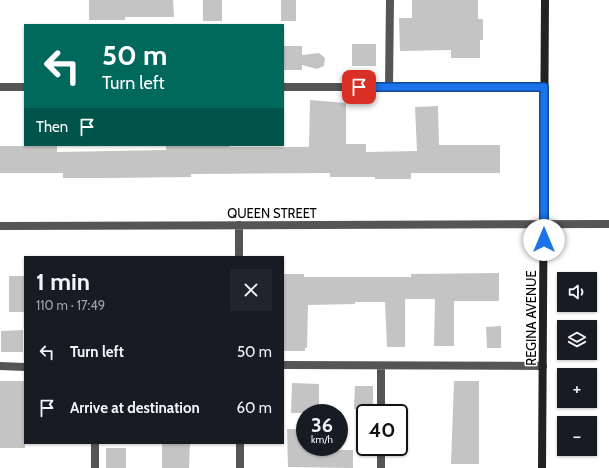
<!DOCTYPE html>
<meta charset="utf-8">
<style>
:root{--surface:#171b24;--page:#20242c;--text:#f1f3f6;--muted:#9ea1a6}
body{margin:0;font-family:Cabin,sans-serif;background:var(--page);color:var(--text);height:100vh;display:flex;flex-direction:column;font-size:15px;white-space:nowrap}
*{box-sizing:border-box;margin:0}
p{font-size:13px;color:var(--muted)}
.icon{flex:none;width:22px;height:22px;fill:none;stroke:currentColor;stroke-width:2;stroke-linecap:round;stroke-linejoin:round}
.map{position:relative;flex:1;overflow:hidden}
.drawer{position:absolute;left:24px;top:256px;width:260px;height:188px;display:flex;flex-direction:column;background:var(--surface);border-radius:0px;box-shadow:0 1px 3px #0004}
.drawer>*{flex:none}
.top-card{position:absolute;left:24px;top:24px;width:260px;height:122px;border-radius:0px;box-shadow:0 1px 3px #0004;background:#00695c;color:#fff;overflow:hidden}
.buttons{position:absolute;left:557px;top:272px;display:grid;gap:8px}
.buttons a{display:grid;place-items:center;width:40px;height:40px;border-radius:0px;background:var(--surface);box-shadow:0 1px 3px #0004;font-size:20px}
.speed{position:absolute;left:296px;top:404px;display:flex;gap:8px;font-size:20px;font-weight:700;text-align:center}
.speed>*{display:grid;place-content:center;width:52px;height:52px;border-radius:50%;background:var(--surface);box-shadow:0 1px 3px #0004;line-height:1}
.speed small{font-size:10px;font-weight:400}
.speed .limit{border:2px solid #111;border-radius:6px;background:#fff;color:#111}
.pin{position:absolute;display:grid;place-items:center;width:34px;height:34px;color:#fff;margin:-17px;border-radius:8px;box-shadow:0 2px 6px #0006}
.me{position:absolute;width:44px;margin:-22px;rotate:0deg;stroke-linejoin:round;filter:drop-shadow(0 0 3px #0008)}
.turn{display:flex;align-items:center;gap:14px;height:84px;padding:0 12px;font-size:18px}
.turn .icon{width:52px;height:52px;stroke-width:2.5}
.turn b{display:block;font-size:28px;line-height:34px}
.then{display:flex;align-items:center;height:38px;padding:0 12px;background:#0003;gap:8px;font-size:15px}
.round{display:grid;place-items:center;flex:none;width:42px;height:42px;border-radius:0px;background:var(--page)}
.summary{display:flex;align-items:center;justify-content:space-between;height:68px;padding:0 12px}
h1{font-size:24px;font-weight:700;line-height:30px}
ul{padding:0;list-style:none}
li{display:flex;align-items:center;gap:12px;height:56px;padding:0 12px}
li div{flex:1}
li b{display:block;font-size:15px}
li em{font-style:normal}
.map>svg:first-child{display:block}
</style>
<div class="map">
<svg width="609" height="468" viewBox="0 0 609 468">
<rect width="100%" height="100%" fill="#fff"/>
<path fill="#c4c4c4" d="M 89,0 L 173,0 L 174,17 L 125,17 L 125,20 L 89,20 Z
M 203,0 L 222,0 L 222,21 L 203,21 Z
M 281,0 L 296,0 L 296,21 L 281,21 Z
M 412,0 L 478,0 L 478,19 L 483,19 L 483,40 L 480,40 L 480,58 L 451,58 L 451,50 L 400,51 L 399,18 L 412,18 Z
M 352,44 L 376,44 L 376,66 L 352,66 Z
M 283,46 L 302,46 L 302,55 L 319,53 L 325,58 L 324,66 L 317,69 L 302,65 L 302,70 L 283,70 Z
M 310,100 L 346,103 L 346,144 L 366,144 L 366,152 L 417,151 L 415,107 L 438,106 L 439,145 L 500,145 L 500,173 L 411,173 L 411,179 L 375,179 L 375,177 L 330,177 L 330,173 L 191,174 L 191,177 L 109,178 L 63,178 L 63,173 L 0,173 L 0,146 L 57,146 L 57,152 L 166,150 L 166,145 L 230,145 L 230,147 L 309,147 Z
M 499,273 L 499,301 L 454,301 L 454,346 L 434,346 L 435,299 L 405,299 L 405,347 L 387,347 L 385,302 L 355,302 L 355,304 L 308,305 L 307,348 L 305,348 L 305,351 L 283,351 L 283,274 L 304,274 L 304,277 L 411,277 L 411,274 Z
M 9,276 L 25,276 L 25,312 L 9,312 Z
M 501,326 L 501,348 L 487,348 L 486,327 Z
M 23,330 L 23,352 L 1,352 L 1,331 Z
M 0,381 L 25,381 L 25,448 L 0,448 Z
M 454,381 L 479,381 L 479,464 L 451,464 Z
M 292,383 L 319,384 L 319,413 L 291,413 Z
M 355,386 L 373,386 L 373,409 L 354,409 Z
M 287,429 L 305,429 L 305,447 L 315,447 L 315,450 L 353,450 L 353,468 L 288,467 Z
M 162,443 L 190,443 L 189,468 L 162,468 Z
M 106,448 L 126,448 L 126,468 L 106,468 Z"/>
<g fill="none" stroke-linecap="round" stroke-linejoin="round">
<path stroke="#555" stroke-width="8" d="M 0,87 L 25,87
M 283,87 L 544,87
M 389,87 L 390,0
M 283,365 L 543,366
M 0,366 L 25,367
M 381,366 L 381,413
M 95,443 L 95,468
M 381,447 L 381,468"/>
<path stroke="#555" stroke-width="8" d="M 239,225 L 239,257
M 0,226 L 609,224
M 240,443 L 240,468"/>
<path stroke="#222" stroke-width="8" d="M 542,468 L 545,0"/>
</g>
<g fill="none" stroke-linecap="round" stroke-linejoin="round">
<defs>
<path id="route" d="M 359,87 L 544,87 L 544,240"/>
</defs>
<use href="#route" stroke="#114b97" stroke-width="10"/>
<use href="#route" stroke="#1a73e8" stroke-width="7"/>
</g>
<g text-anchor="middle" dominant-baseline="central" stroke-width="3" stroke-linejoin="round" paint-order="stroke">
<g font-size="13" fill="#000" stroke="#fff">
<text x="272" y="213">QUEEN STREET</text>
<text transform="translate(531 318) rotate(-90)">REGINA AVENUE</text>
</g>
</g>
</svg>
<div class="buttons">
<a><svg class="icon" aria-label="sound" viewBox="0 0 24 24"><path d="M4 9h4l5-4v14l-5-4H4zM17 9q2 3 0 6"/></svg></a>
<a><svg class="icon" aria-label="layers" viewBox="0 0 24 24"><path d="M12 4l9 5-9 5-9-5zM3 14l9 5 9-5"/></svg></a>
<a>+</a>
<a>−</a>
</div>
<div class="speed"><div>36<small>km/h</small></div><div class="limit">40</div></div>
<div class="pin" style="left:359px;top:87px;background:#d93025"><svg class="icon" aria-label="arrive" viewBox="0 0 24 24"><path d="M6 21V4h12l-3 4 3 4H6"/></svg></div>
<svg class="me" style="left:544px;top:240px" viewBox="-20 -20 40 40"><circle r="19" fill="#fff"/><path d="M0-13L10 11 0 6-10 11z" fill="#1a73e8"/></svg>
<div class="top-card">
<div class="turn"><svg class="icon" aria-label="left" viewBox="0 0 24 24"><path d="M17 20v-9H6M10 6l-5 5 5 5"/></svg><div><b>50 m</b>Turn left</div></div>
<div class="then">Then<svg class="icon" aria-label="arrive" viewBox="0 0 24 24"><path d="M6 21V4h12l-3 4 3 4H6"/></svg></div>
</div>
<section class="drawer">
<div class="summary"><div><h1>1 min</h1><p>110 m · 17:49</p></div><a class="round"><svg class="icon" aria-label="close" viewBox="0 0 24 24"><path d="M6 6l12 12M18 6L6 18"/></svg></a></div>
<ul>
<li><svg class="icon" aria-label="left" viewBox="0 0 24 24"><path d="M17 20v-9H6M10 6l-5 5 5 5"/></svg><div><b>Turn left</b></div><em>50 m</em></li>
<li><svg class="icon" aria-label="arrive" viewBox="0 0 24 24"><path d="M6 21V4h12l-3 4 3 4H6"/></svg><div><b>Arrive at destination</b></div><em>60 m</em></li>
</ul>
</section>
</div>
